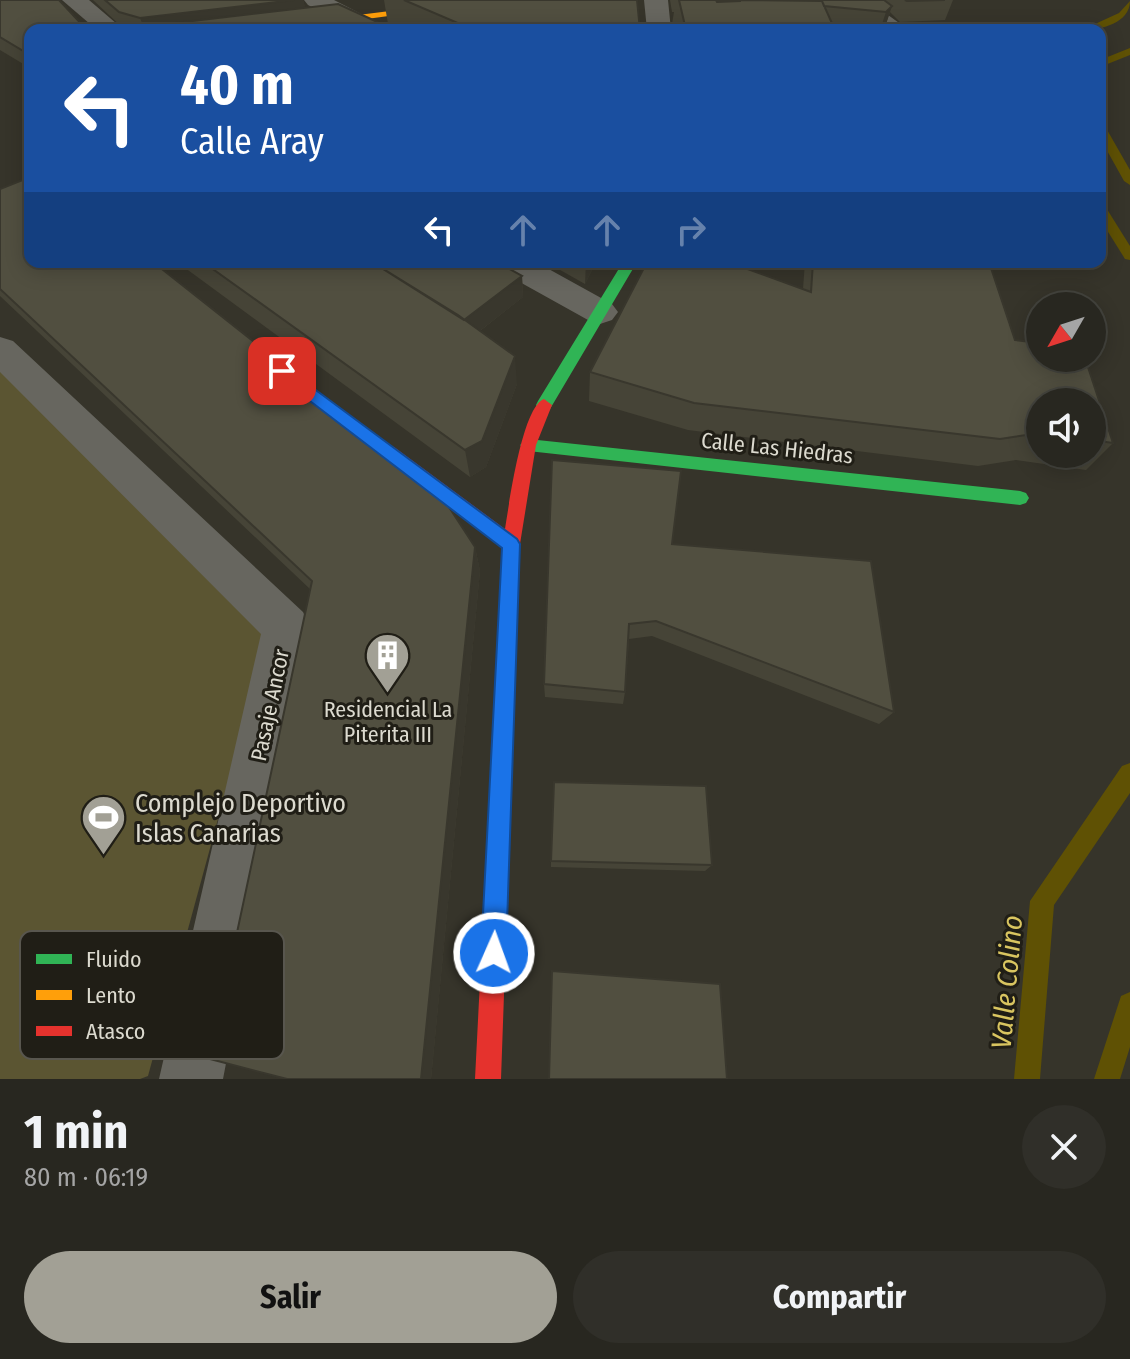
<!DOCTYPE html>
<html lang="es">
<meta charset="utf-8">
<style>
:root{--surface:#282720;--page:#302f29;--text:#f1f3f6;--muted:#a5a5a5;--line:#44443e;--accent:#a2a095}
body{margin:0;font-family:"Fira Sans Condensed",sans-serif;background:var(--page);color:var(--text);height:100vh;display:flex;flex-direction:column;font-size:30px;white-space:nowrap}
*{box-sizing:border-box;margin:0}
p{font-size:26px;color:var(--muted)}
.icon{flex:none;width:44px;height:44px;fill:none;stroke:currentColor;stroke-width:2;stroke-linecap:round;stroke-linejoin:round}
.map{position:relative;height:1079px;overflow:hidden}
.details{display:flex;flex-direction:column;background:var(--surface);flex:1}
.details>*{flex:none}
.banner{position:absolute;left:24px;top:24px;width:1082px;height:244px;border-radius:16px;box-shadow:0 4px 20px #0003,0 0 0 2px var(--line);background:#1a4fa0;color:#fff;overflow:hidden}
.needle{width:52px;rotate:231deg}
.buttons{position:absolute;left:1026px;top:292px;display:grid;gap:16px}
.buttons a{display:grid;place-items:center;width:80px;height:80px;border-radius:50%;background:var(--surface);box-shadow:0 4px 20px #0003,0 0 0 2px var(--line);font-size:40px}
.pin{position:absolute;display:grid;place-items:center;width:68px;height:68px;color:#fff;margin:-34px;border-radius:16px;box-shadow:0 4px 12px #0006}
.me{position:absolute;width:88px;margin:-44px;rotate:2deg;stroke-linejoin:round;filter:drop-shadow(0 0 6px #0008)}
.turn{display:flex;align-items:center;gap:28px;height:168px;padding:0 24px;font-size:36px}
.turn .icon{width:104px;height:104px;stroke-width:2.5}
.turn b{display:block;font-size:56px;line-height:68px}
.lanes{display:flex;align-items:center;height:76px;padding:0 24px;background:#0003;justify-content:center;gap:40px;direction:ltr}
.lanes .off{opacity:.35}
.round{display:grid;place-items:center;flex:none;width:84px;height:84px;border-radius:42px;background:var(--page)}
.head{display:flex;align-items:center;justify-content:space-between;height:136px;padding:0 24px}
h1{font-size:48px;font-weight:700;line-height:60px}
.action{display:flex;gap:16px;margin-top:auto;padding:16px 24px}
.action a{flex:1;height:92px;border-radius:48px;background:var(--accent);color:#111;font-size:32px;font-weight:700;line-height:92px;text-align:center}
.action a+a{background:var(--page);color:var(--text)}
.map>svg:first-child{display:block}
</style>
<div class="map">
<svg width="1130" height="1079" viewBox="0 0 1130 1079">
<rect width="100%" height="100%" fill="#36342a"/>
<path fill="#5b5532" d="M 0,371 L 267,639 L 148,1076 L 140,1079 L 0,1079 Z"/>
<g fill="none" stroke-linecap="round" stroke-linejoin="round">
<path fill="#5f5104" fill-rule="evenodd" d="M 1130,1 C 1130,23 1101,30 1082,30 L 1119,13 Z
M 1130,48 L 1130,55 L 1100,67 L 1100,60 Z
M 1100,125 L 1106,128 L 1130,170 L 1130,185 L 1124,181 L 1100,138 Z
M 1100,205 L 1105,206 L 1130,246 L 1130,260 L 1125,259 L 1100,219 Z
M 1130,763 L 1130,793 L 1054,905 L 1040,1079 L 1014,1079 L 1030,901 L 1122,766 Z
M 1130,992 L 1130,1047 L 1120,1079 L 1094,1079 L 1121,996 Z"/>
<path fill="#67665f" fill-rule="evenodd" d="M 62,0 L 89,0 L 124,30 L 97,30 Z
M 304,0 L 334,0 L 383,25 L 386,30 L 356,30 L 308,5 Z
M 644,0 L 668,0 L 671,30 L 647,30 Z
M 839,0 L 867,0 L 909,30 L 881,30 Z
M 493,262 L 536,262 L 612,304 L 618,312 L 612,320 L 600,324 L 588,320 L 498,270 Z
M 0,337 L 13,341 L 303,612 L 310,627 L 223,1079 L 159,1079 L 261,634 L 0,372 Z"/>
<path fill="#30b455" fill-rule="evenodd" d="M 623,262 L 637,262 L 550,409 L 538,409 L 536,405 L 538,401 Z
M 528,439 L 1020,491 L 1026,493 L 1029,498 L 1026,503 L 1020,505 L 528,451 L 520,445 Z"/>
<path fill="#ff9f0a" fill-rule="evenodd" d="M 478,0 L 506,0 L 286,30 L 257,30 L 262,27 Z"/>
<path fill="#e5322d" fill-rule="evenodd" d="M 544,399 L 552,405 L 536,445 L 520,544 L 501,1079 L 475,1079 L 502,547 L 380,452 L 382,447 L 394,447 L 505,529 C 509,505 522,407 544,399 Z"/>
</g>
<path fill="#464437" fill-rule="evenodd" d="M 0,0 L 85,29 L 30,30 L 30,68 L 0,50 Z
M 93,0 L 303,0 L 305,8 L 395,30 L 125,30 Z
M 384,0 L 637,0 L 640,30 L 400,30 L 388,24 Z
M 670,0 L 953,0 L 945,20 L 900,22 L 890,12 L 884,30 L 674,30 L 672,24 L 674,12 L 672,12 Z
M 0,189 L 475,547 L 480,571 L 431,1079 L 287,1079 L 310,589 L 0,296 Z
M 177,262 L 497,262 L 522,276 L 523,297 L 480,331 L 517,384 L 486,467 L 470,477 Z
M 546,262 L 596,262 L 585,284 Z
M 647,262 L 728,262 L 803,289 L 805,262 L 989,262 L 1015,340 L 1040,343 L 1040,358 L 1085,358 L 1113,443 L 1086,470 L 1016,460 L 978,466 L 688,430 L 589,401 L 590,372 ZM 1040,402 L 1092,402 L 1092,454 L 1040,454 Z
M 672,544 L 894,712 L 879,724 L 652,636 L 629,639 L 625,692 L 623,704 L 545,697 L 544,684 Z
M 551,861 L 712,865 L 705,871 L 551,867 Z"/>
<path fill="#39372d" d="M 294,0 L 303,0 L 309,19 L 224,30 L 145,30 L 140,18 Z
M 892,6 L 884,30 L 880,30 L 886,12 Z
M 586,262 L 596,262 L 585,284 Z
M 522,276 L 523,297 L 463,344 L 460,323 Z
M 515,356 L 517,384 L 486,467 L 470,477 L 465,450 Z
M 475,547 L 480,571 L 431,1079 L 421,1079 Z"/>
<path fill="#514f40" stroke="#39372d" stroke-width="2" d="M 0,0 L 59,0 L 87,30 L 30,30 L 30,55 L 0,37 Z
M 105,0 L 294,0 L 140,18 L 119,12 Z
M 404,0 L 637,0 L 640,30 L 474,30 Z
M 679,0 L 716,0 L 717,2 L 740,1 L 740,0 L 822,1 L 835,30 L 686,30 Z
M 716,0 L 738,0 L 737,1 L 717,2 Z
M 812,0 L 884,0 L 892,6 L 886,12 L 824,6 L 822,1 Z
M 905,0 L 945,0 L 907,1 Z
M 338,4 L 395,30 L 160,30 L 167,24 Z
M 30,177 L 30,262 L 153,262 L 434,484 L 475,547 L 421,1079 L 287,1079 L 210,1059 L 312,581 L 0,289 L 0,189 Z
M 203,262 L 372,262 L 458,315 L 515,356 L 482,441 L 465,450 Z
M 372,262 L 497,262 L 522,276 L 464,320 Z
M 647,262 L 728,262 L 811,292 L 813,262 L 989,262 L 1015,340 L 1040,343 L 1040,358 L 1085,358 L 1113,443 L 1092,440 L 1092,402 L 1040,402 L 1040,433 L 1000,439 L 694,403 L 590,372 Z
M 552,460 L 681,471 L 672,544 L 871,561 L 894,712 L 656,621 L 629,624 L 625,692 L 544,684 Z
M 554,782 L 706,786 L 712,865 L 551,861 Z
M 552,971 L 720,984 L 727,1079 L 549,1079 Z"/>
<path fill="#1a73e8" stroke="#114b97" stroke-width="2" d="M 282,365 L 517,539 L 520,544 L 506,953 L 502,962 L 494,966 L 485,962 L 481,953 L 502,548 L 276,375 L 274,371 Z"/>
<defs>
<symbol id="building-pin" viewBox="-11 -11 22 30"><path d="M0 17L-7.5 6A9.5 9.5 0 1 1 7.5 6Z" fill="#a2a095" stroke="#201e16"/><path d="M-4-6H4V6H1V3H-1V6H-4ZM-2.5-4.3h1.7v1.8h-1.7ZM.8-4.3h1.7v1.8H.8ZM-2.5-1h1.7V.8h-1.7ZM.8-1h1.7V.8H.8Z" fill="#fff"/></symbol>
<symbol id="stadium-pin" viewBox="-11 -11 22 30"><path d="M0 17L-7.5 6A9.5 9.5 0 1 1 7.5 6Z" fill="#a2a095" stroke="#201e16"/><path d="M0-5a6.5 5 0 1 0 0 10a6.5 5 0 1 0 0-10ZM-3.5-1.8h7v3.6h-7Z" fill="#fff"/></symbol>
</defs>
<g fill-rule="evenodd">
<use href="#building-pin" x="362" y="630" width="51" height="69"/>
<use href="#stadium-pin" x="78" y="792" width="51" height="69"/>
</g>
<g text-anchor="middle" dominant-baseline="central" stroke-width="6" stroke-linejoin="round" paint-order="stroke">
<g font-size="22" fill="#dcdacf" stroke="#201e16">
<text transform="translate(777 448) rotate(6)">Calle Las Hiedras</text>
<text transform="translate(270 705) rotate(-78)">Pasaje Ancor</text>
</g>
<g font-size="22" fill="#dcdacf" stroke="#201e16">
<text x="388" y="709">Residencial La<tspan x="388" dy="25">Piterita III</tspan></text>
</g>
<g font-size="26" fill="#dcdacf" stroke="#201e16" text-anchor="start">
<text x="135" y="803">Complejo Deportivo<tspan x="135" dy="30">Islas Canarias</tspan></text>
</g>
<g font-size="28" font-style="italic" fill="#d9c560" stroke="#201e16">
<text transform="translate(1007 982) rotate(-85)">Valle Colino</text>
</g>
</g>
<rect x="20" y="931" width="264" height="128" rx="12" fill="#201e16" stroke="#58564e" stroke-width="2"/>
<rect x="36" y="954" width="36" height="10" fill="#30b455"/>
<rect x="36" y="990" width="36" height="10" fill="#ff9f0a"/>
<rect x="36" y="1026" width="36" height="10" fill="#e5322d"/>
<g font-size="22" fill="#dcdacf">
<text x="86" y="967">Fluido</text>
<text x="86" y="1003">Lento</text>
<text x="86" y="1039">Atasco</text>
</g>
</svg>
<div class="buttons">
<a><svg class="needle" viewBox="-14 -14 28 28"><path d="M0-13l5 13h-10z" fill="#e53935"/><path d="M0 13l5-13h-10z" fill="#a5a5a5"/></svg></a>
<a><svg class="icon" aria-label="sound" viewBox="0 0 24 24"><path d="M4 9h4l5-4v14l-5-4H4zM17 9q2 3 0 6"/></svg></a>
</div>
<div class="pin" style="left:282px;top:371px;background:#d93025"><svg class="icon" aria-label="arrive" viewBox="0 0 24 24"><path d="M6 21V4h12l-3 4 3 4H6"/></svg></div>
<svg class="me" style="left:494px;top:953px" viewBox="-20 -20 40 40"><circle r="17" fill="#1a73e8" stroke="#fff" stroke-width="3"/><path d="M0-11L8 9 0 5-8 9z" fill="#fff"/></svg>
<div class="banner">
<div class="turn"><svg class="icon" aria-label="left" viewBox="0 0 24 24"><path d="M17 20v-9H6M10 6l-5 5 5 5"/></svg><div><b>40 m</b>Calle Aray</div></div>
<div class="lanes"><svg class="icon" aria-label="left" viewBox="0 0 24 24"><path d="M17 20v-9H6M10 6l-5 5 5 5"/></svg><svg class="icon off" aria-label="ahead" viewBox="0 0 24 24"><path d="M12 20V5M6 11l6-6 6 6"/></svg><svg class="icon off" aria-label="ahead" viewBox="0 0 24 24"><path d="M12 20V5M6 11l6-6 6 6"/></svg><svg class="icon off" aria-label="right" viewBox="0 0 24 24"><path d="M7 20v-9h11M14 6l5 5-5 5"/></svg></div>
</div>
</div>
<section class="details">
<div class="head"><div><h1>1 min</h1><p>80 m · 06:19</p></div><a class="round"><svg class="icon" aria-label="close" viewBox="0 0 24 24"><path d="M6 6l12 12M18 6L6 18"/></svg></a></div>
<div class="action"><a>Salir</a><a>Compartir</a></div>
</section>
